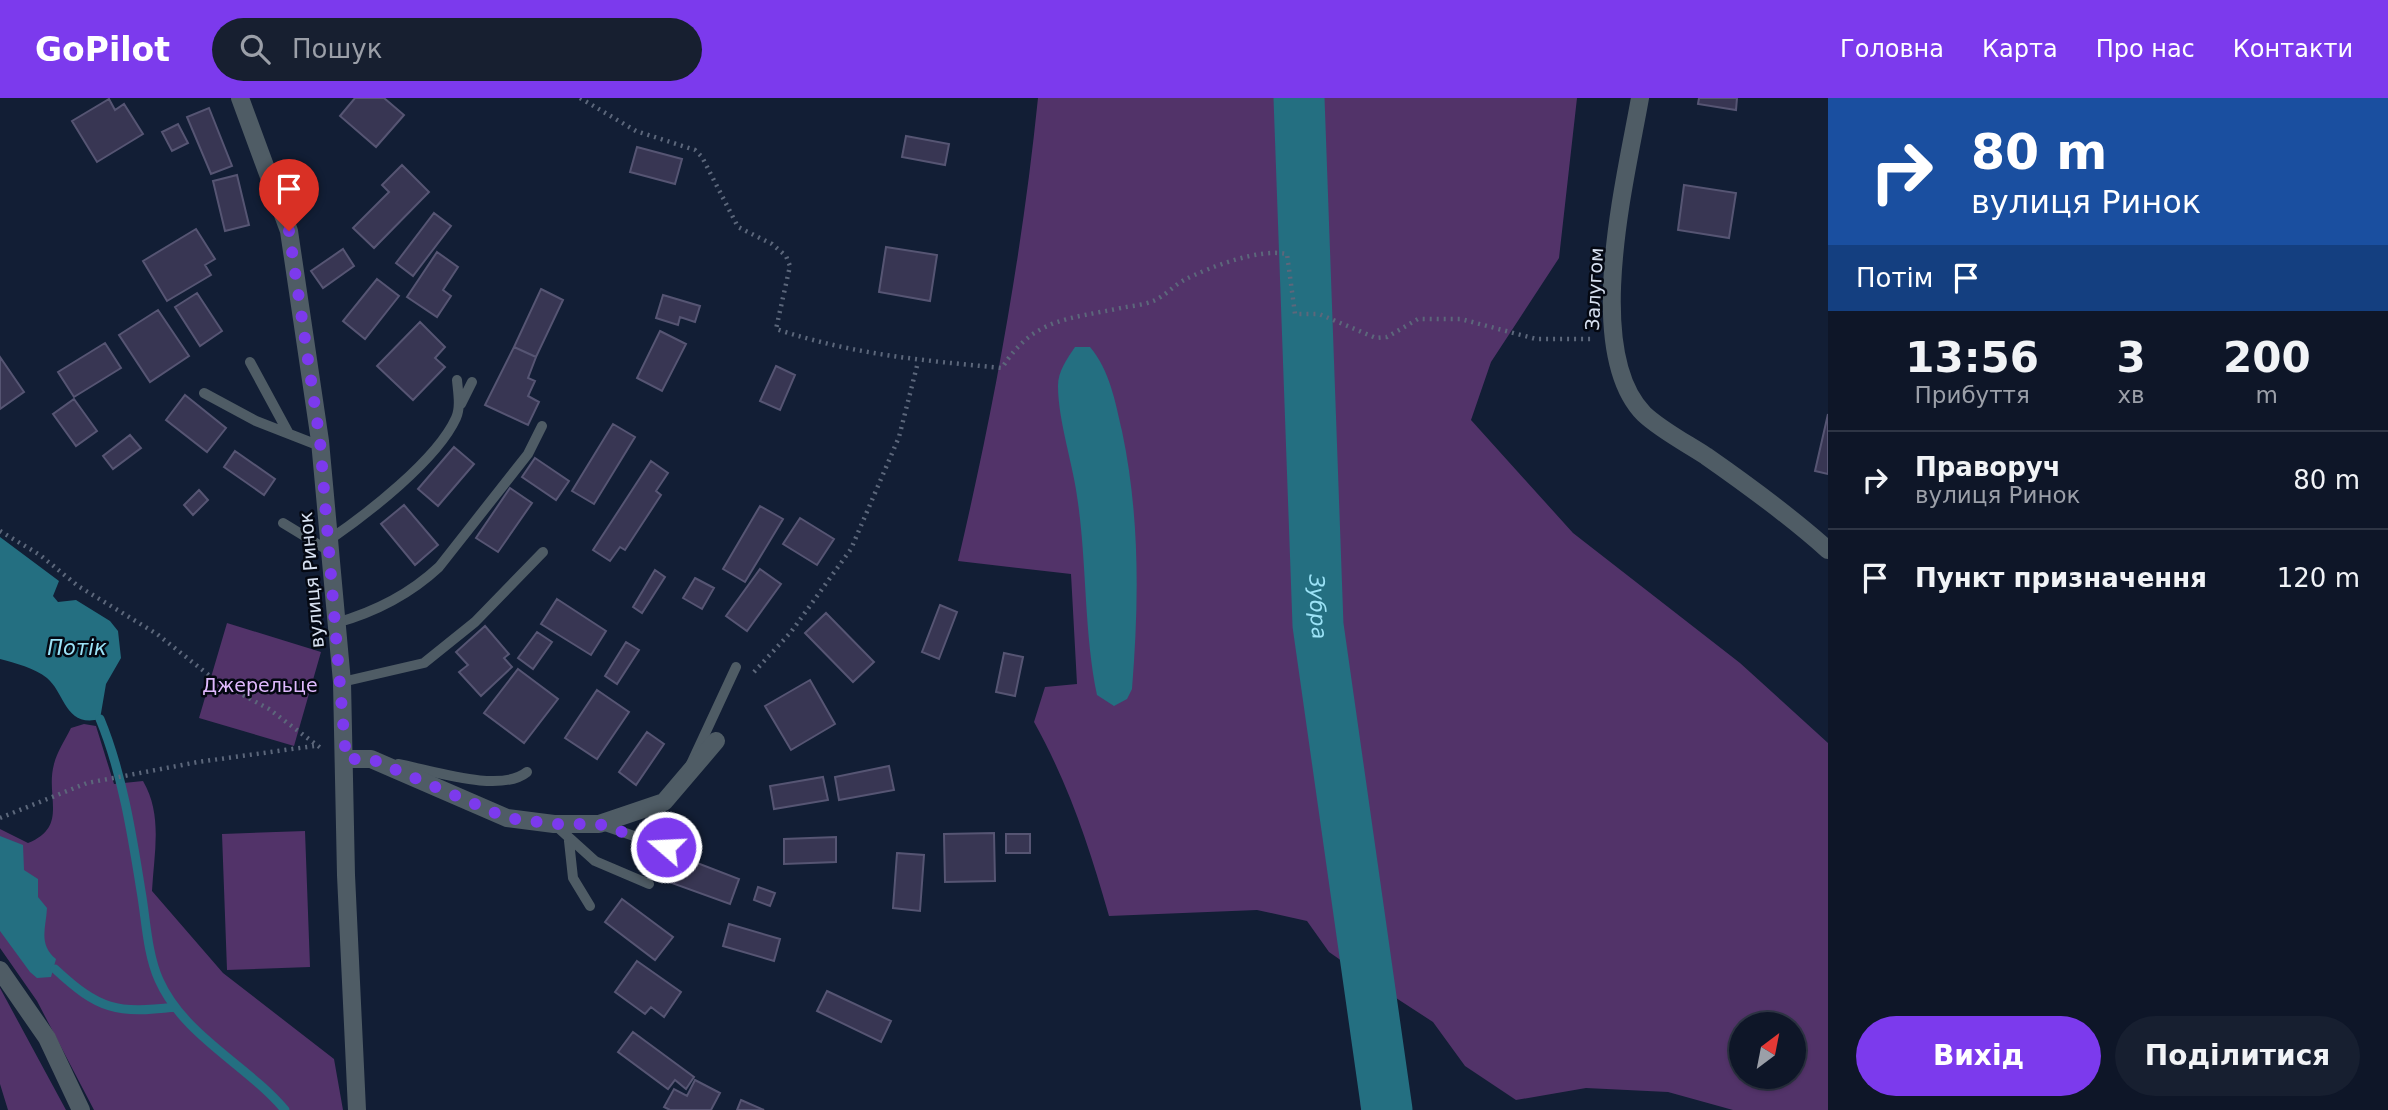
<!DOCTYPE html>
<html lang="uk">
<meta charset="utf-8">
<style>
:root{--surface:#0e1628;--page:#171f30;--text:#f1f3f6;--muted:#9b9fa8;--line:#2e3545;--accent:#7c3aed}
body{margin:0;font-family:"DejaVu Sans",sans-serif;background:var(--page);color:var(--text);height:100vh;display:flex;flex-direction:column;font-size:26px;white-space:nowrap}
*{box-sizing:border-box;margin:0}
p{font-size:23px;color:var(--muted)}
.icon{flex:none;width:38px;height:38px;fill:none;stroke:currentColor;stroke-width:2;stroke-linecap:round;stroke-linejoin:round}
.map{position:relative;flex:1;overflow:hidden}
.side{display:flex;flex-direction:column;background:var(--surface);width:560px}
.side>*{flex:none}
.top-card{background:#1a4fa0;color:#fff;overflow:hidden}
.needle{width:46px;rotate:32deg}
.tools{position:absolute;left:1729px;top:914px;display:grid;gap:14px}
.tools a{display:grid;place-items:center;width:77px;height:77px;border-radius:50%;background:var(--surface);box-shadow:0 2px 5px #0004,0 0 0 2px var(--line);font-size:35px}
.pin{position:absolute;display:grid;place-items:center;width:60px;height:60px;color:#fff;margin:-72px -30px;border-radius:50% 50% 50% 0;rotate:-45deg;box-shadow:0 0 7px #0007}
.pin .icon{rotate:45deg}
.me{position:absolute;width:77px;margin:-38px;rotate:289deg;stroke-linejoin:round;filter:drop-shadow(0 0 5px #0008)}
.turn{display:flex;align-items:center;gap:24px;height:147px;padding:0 28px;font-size:32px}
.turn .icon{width:91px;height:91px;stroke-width:2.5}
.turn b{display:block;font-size:49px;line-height:60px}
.then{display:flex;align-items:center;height:66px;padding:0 28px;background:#0003;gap:14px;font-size:26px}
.eta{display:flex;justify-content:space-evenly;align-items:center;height:119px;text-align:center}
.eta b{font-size:42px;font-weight:800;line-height:49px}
.action{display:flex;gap:14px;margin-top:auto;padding:14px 28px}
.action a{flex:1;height:80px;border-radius:42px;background:var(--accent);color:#fff;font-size:28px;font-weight:800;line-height:80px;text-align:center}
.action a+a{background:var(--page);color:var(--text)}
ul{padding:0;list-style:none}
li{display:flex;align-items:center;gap:21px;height:98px;padding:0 28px;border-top:2px solid var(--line)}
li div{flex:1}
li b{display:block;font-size:26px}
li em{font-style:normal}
header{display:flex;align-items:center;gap:42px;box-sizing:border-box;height:98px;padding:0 35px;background:var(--accent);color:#fff}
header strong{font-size:33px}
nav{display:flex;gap:38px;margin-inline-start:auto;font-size:24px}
.search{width:490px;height:63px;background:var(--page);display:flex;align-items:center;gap:18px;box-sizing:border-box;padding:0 24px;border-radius:38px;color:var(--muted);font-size:26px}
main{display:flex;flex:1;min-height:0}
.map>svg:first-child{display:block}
</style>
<header>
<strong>GoPilot</strong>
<div class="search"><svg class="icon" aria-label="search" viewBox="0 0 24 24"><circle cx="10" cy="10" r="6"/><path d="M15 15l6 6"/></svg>Пошук</div>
<nav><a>Головна</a><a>Карта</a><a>Про нас</a><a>Контакти</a></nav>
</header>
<main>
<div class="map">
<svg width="1828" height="1012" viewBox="0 0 1828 1012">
<rect width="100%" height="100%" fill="#121e35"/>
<path fill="#523369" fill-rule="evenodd" d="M 1038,0 L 1577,0 L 1559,160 L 1491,264 L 1471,322 L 1573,435 L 1740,565 L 1828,645 L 1828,1012 L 1733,1012 L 1668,994 L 1586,990 L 1516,1002 L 1465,968 L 1433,924 L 1393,898 L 1412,1012 L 1361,1012 L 1352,870 L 1329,854 L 1307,823 L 1257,812 L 1109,818 C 1089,748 1069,687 1034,624 L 1045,589 L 1077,586 L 1071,476 L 958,463 C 994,310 1022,156 1038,0 ZM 1741,926 L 1794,926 L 1794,978 L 1741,978 Z
M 227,525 L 321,554 L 294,648 L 199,620 Z
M 84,626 L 96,628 L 114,686 L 143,683 C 163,717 154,755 152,793 L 223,875 L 334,961 L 343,1012 L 94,1012 L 37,903 L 0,850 L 0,731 L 28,745 C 69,728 45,699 54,666 C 57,654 65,642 71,630 Z
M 305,733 L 310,869 L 227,872 L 222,736 Z
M 0,890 L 66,1012 L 8,1012 L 0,986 Z"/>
<path fill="#246f81" d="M 1075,249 L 1090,249 C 1110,273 1115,303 1122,333 C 1140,419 1139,504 1132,591 L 1127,601 L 1114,608 L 1097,597 C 1084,534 1087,469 1078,405 C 1074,369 1058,323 1058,288 C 1058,273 1067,261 1075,249 Z
M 0,439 L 59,483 L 53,498 L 58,504 L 76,502 L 110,523 L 118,533 L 121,560 L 106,586 L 100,621 C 65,630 65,595 47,580 C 35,570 15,565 0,561 Z
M 0,738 L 23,747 L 24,772 L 38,781 L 38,799 L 47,810 C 46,830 38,846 56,861 L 51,879 L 37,880 L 30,874 L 0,833 Z"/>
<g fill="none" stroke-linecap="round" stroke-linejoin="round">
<path stroke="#246f81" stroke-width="9" d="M 100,621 C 122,674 132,736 141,793 C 146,821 147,855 159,882 C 184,938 246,966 285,1012
M 55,871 C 99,912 117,916 175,909"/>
<path stroke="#246f81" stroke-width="51" id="s1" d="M 1299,0 L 1318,527 L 1387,1012"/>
</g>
<path fill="#383653" stroke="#565573" stroke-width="2" d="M 355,0 L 384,0 L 404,17 L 376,49 L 340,18 Z
M 1699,0 L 1737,0 L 1736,12 L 1698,6 Z
M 109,1 L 115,12 L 124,6 L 143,36 L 97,64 L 72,23 Z
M 209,10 L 232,68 L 211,76 L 187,19 Z
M 178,26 L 188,45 L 172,53 L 162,34 Z
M 906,38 L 949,46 L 945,67 L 902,59 Z
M 637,49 L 682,61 L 675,86 L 630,74 Z
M 402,67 L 429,94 L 374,150 L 353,130 L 389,94 L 382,87 Z
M 237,77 L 249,127 L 225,133 L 213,83 Z
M 1684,87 L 1736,95 L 1729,140 L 1678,132 Z
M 434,115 L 451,128 L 413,178 L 396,165 Z
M 196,131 L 215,161 L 205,167 L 211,177 L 167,203 L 143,163 Z
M 886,149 L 937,157 L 930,203 L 879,194 Z
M 343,151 L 354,168 L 323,190 L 311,173 Z
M 437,154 L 458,169 L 443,192 L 451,198 L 437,219 L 407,199 Z
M 377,181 L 399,198 L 365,241 L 343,223 Z
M 541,191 L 563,202 L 536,259 L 514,249 Z
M 197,195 L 222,233 L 200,248 L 175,209 Z
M 663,197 L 700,208 L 695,224 L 680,219 L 678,227 L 656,220 Z
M 158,212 L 189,258 L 150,284 L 119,237 Z
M 420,224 L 445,249 L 435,260 L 445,269 L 413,302 L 377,268 Z
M 660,233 L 686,246 L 662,293 L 637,280 Z
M 105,245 L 121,270 L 74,299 L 58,274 Z
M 514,249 L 536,259 L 528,280 L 535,283 L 528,298 L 539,304 L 528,327 L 485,307 Z
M 0,259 L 24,294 L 0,311 Z
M 776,268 L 795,277 L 780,312 L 760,303 Z
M 185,297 L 226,330 L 207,354 L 166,322 Z
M 74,301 L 97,333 L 76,348 L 53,316 Z
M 1828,316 L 1828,376 L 1815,373 Z
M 613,326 L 635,339 L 594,406 L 572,393 Z
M 130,337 L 141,350 L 113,371 L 103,358 Z
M 454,349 L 474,366 L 438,408 L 418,391 Z
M 235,353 L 275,381 L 264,397 L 224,369 Z
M 535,360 L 569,383 L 556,402 L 522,379 Z
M 651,363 L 668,375 L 656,393 L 661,397 L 625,452 L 620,449 L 610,463 L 593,452 Z
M 510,390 L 532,405 L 498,454 L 476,440 Z
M 199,392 L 208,402 L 193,417 L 184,407 Z
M 404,407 L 438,447 L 415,467 L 381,426 Z
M 760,408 L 783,421 L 745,484 L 723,471 Z
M 800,420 L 834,441 L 817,467 L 783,446 Z
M 760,471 L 781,486 L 747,533 L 726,518 Z
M 655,472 L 665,479 L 642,515 L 633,509 Z
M 695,480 L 714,490 L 702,511 L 683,500 Z
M 557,501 L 606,533 L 591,557 L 541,526 Z
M 940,507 L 957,514 L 939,561 L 922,554 Z
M 826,515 L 874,564 L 853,584 L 805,535 Z
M 485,528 L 509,556 L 504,560 L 512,569 L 481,598 L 459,574 L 468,567 L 456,554 Z
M 537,534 L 552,544 L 533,571 L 518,560 Z
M 626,544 L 639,552 L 617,586 L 605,578 Z
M 1004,555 L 1023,559 L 1015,598 L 996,594 Z
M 518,571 L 558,601 L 524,645 L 484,615 Z
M 810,582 L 835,626 L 791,652 L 765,608 Z
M 597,592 L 629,614 L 597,661 L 565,640 Z
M 647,634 L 664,646 L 636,687 L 619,674 Z
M 889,668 L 894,692 L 839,702 L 835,679 Z
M 823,679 L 828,702 L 774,711 L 770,688 Z
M 994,735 L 995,783 L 945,784 L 944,736 Z
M 1006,736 L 1030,736 L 1030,755 L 1006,755 Z
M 836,739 L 836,764 L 784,766 L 784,741 Z
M 897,755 L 924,757 L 920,813 L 893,810 Z
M 679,758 L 739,781 L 730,806 L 669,784 Z
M 758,789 L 775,795 L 770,808 L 754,802 Z
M 622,801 L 673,839 L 655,862 L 605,824 Z
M 729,826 L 780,841 L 774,863 L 723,848 Z
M 637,863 L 681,894 L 664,919 L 651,909 L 645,916 L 615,894 Z
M 827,893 L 891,923 L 881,944 L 817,913 Z
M 633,934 L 694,979 L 686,991 L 675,982 L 668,991 L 618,954 Z
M 695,982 L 720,995 L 711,1012 L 670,1012 L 664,1009 L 674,991 L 687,998 Z
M 741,1002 L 764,1012 L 737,1012 Z"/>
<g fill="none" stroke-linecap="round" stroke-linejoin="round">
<path stroke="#5c677b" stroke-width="4.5" stroke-dasharray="2 5" stroke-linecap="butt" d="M 580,0 L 636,33 L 695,52 L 702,59 L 738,129 L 772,146 L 786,158 L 790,168 L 776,231 C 855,257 920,262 1002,270 C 1033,220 1069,221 1121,210 C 1131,208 1144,207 1153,203 C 1164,199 1173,188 1184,182 C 1210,169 1259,150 1287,156 L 1295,216 L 1319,216 L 1376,240 L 1387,239 L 1418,221 L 1461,221 L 1536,241 L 1594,241
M 0,433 L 40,457 L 78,488 L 157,536 L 215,582 L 269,611 L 322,651
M 754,574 L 791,534 L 851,451 L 899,339 L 918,264
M 0,720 L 87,685 L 198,664 L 314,648"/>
<path stroke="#4f5c65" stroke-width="10" d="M 250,264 L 289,336
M 204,295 L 256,323 L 320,348
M 461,306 L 472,284
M 283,425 L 329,453
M 329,442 C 367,416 437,362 456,320 C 461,309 458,294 457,282
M 336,525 C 375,514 409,497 439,469 L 528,356 L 542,328
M 342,584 L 424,565 L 475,524 L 543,454
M 398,666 C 431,672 500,696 527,674
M 690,668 L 736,569
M 554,726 L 595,763 L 649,786
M 602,727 L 666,749
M 569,743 L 573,780 L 590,808"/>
<path stroke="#4f5c65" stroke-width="18" d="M 240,0 L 289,133 L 320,343 L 342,584 L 346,777 L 357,1012
M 1640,0 C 1626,80 1582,253 1644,316 C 1661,332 1686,345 1706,358 C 1749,388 1789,417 1828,452
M 346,661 L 371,661 L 507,720 L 554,726 L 599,726 L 664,704 L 716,643
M 0,872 L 47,940 L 81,1012"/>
</g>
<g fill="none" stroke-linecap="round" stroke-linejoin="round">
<path stroke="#7c3aed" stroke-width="12" stroke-dasharray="0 21.6" d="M 289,133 L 320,343 L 346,661 L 371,661 L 507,720 L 554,726 L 599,726 L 666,749"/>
</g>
<g text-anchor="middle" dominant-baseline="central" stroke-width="5" stroke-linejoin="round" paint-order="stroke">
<g font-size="19" fill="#d8e1f1" stroke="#040812">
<text transform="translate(1594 191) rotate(-87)">Залугом</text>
<text transform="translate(311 482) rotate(-95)">вулиця Ринок</text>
</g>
<g font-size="19" fill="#dfb9fd" stroke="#040812">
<text x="260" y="587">Джерельце</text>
</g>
<g font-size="21" font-style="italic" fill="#9ce3f7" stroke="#040812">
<text stroke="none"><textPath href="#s1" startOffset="509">Зубра</textPath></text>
<text x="77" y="550">Потік</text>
</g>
</g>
</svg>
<div class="tools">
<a><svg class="needle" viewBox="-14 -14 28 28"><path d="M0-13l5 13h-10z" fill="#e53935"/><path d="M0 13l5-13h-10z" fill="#9b9fa8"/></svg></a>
</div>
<div class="pin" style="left:289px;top:133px;background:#d93025"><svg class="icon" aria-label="arrive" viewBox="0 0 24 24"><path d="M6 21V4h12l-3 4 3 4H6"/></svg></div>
<svg class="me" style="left:666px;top:749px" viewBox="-20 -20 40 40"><circle r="17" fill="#7c3aed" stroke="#fff" stroke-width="3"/><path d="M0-11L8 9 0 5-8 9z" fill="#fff"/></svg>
</div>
<section class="side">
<div class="top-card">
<div class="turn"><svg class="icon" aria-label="right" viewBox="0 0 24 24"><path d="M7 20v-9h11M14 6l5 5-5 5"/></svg><div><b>80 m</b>вулиця Ринок</div></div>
<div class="then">Потім<svg class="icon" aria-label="arrive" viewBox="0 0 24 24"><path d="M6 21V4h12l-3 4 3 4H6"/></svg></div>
</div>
<div class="eta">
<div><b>13:56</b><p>Прибуття</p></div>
<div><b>3</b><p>хв</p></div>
<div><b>200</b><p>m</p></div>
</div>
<ul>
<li><svg class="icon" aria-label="right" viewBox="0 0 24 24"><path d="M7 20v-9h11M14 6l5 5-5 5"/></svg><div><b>Праворуч</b><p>вулиця Ринок</p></div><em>80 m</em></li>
<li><svg class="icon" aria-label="arrive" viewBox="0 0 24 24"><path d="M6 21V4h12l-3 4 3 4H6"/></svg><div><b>Пункт призначення</b></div><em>120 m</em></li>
</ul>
<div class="action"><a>Вихід</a><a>Поділитися</a></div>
</section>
</main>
